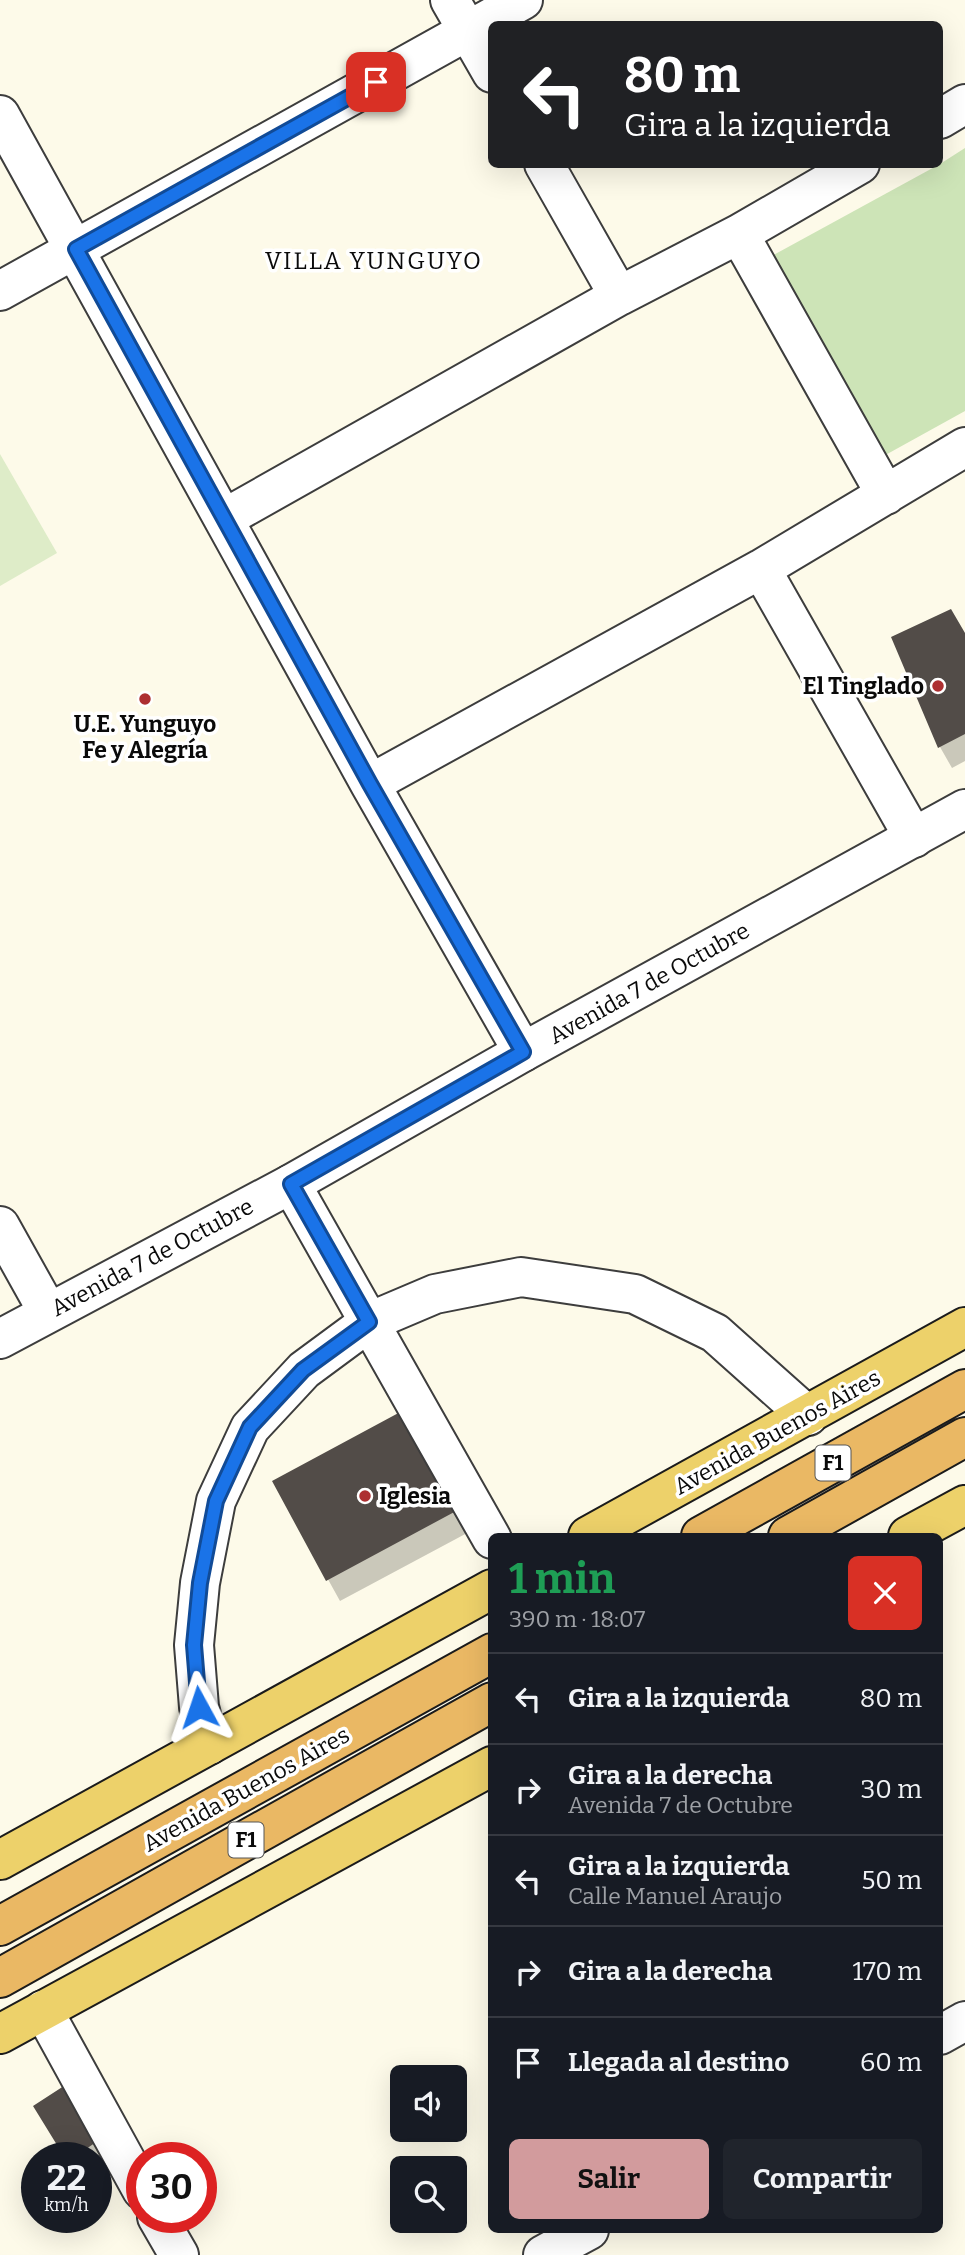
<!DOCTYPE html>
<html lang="es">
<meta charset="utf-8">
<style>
:root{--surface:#171b24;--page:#20242c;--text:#f1f3f6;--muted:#9ea1a6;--line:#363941;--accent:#d29b9d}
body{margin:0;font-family:Bitter,serif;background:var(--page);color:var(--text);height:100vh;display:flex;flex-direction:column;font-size:26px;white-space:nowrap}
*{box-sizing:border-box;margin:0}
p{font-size:23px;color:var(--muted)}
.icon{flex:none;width:38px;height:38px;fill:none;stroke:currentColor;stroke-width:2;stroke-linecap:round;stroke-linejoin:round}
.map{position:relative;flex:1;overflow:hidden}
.sheet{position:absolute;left:488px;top:1533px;width:455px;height:700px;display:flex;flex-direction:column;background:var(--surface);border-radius:10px;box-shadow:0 7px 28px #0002}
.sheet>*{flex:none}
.top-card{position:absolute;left:488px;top:21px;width:455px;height:147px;border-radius:10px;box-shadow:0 7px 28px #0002;background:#202124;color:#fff;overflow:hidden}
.fabs{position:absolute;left:390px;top:2065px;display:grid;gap:14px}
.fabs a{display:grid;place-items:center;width:77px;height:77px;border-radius:10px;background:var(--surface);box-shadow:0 7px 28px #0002;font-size:35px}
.speed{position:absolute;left:21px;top:2142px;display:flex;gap:14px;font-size:35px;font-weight:700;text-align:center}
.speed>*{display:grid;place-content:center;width:91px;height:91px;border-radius:50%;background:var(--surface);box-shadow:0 7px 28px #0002;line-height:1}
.speed small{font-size:18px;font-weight:400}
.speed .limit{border:10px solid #d22;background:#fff;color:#111}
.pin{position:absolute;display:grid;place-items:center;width:60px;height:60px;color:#fff;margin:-30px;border-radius:14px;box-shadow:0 4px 10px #0006}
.me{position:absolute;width:77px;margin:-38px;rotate:355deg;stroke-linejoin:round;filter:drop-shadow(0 0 5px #0008)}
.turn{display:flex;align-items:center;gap:24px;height:147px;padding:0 21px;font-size:32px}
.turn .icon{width:91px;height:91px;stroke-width:2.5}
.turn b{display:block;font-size:49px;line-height:60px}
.round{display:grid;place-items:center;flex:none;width:74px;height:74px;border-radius:10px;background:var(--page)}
.head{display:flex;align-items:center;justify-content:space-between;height:119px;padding:0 21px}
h1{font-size:42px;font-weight:700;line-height:52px;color:#1e9e55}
.button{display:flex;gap:14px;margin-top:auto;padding:14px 21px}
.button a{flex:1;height:80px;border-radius:10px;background:var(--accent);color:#111;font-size:28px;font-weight:700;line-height:80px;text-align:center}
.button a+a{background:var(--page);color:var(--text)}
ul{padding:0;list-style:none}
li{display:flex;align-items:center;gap:21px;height:91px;padding:0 21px;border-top:2px solid var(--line)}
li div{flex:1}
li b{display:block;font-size:26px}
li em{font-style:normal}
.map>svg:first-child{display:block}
</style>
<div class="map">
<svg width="965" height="2255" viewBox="0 0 965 2255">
<rect width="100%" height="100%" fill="#fdfae9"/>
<path fill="#cde4b7" d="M 965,148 L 965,411 L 880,458 L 768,258 L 940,164 Z"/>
<path fill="#deecc8" d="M 0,454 L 57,553 L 0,586 Z"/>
<path fill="#0003" d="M 965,637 L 965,761 L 952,768 L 940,747 Z
M 415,1433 L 469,1532 L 340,1601 L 274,1482 Z
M 69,2085 L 108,2154 L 96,2162 L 96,2158 L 66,2158 Z"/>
<path fill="#524c48" d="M 951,609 L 965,633 L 965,734 L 938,748 L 891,637 Z
M 404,1410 L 458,1510 L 326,1581 L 272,1481 Z
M 70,2082 L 102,2138 L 73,2158 L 65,2158 L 33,2106 Z"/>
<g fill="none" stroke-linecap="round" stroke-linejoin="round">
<defs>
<path id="minor" d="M 450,0 L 492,73
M 0,115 L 370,784 L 523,1052
M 940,119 L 965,104
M 544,164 L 619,296
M 739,234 L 886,495
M 225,518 L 619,296 L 739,234 L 860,164
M 761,569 L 914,838
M 370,784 L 761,569 L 965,447
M 291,1184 L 492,1539
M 0,1226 L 48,1312
M 209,1745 L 199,1707 L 194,1645 L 200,1583 L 216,1501 L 250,1428 L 304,1370 L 369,1322 L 435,1294 L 521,1277 L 635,1294 L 715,1333 L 808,1416
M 43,2010 L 142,2190
M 940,2035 L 965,2021
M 157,2217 L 179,2255
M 543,2255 L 589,2230"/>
<path id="tertiary" d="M 0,291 L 523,0
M 0,1339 L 291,1184 L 523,1052 L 965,809"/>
<path id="primary" d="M 588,1536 L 965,1327
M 908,1536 L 965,1505
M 0,1860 L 492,1589
M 0,2034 L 492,1766"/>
<path id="trunk" d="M 701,1536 L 965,1389
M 788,1536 L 965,1437
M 0,1926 L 492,1653
M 0,1978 L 492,1702"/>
</defs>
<use href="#minor" stroke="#3d3d3d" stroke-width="42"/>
<use href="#tertiary" stroke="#3d3d3d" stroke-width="42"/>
<use href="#primary" stroke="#1b1b1b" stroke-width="42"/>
<use href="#trunk" stroke="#1b1b1b" stroke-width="42"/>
<use href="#minor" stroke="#fff" stroke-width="38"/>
<use href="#tertiary" stroke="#fff" stroke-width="38"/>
<use href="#primary" stroke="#edd16a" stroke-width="38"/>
<use href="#trunk" stroke="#eab864" stroke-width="38"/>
</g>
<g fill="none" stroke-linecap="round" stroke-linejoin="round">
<defs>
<path id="route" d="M 199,1707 L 194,1645 L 200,1583 L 216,1501 L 250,1427 L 303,1370 L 369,1322 L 291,1184 L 523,1052 L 370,784 L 76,249 L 376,82"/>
</defs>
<use href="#route" stroke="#114b97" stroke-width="18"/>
<use href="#route" stroke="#1a73e8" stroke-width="12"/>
</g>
<g fill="#ad2f31" stroke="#fff" stroke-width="2.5">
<circle cx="938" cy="686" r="7"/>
<circle cx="145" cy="699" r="7"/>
<circle cx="365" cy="1496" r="7"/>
</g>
<g text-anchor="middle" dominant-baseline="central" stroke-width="7" stroke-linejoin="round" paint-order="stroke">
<g fill="#fff" stroke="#545454" stroke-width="2">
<rect x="815.5" y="1445.5" width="35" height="35" rx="5"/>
<rect x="228.5" y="1822.5" width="35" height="35" rx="5"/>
</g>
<g font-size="21" font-weight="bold" fill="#0a0a0a">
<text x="833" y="1463">F1</text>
<text x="246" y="1840">F1</text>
</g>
<g font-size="23" font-weight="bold" fill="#0a0a0a" stroke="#fff" text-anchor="end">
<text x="924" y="686">El Tinglado</text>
<text x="145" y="724" text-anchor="middle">U.E. Yunguyo<tspan x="145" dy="26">Fe y Alegría</tspan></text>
<text x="379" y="1496" text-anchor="start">Iglesia</text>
</g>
<g font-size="23" fill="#0a0a0a" stroke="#fff">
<text transform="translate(649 983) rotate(-29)">Avenida 7 de Octubre</text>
<text transform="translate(152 1257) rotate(-28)">Avenida 7 de Octubre</text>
<text transform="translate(777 1432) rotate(-29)">Avenida Buenos Aires</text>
<text transform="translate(246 1789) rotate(-29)">Avenida Buenos Aires</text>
</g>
<g font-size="24" letter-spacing="2" fill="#0a0a0a" stroke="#fff">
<text x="374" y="261">VILLA YUNGUYO</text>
</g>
</g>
</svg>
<div class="fabs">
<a><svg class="icon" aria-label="sound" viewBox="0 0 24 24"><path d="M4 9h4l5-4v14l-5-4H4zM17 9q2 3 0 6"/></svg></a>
<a><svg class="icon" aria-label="search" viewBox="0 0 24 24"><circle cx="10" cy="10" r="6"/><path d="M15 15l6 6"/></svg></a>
</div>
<div class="speed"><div>22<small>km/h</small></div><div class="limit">30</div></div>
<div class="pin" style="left:376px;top:82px;background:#d93025"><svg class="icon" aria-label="arrive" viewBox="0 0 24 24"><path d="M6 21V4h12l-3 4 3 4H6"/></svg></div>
<svg class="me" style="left:199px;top:1707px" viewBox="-20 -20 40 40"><path d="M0-17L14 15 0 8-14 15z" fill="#1a73e8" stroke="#fff" stroke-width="4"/></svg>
<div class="top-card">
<div class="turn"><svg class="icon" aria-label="left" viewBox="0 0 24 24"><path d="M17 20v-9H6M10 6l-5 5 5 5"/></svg><div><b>80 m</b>Gira a la izquierda</div></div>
</div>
<section class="sheet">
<div class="head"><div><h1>1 min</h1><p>390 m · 18:07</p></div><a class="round" style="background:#d93025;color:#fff"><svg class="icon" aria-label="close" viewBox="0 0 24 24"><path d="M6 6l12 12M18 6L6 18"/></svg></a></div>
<ul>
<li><svg class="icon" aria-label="left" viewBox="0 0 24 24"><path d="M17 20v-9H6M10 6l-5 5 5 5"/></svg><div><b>Gira a la izquierda</b></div><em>80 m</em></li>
<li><svg class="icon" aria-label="right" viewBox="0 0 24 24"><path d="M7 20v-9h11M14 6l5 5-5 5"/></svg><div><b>Gira a la derecha</b><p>Avenida 7 de Octubre</p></div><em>30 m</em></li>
<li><svg class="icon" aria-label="left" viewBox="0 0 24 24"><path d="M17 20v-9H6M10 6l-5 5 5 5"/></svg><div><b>Gira a la izquierda</b><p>Calle Manuel Araujo</p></div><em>50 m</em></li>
<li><svg class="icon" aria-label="right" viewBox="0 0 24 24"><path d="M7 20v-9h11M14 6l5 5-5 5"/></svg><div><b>Gira a la derecha</b></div><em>170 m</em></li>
<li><svg class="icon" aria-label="arrive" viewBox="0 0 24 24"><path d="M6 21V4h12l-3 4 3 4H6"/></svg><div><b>Llegada al destino</b></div><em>60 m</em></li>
</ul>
<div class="button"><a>Salir</a><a>Compartir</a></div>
</section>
</div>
